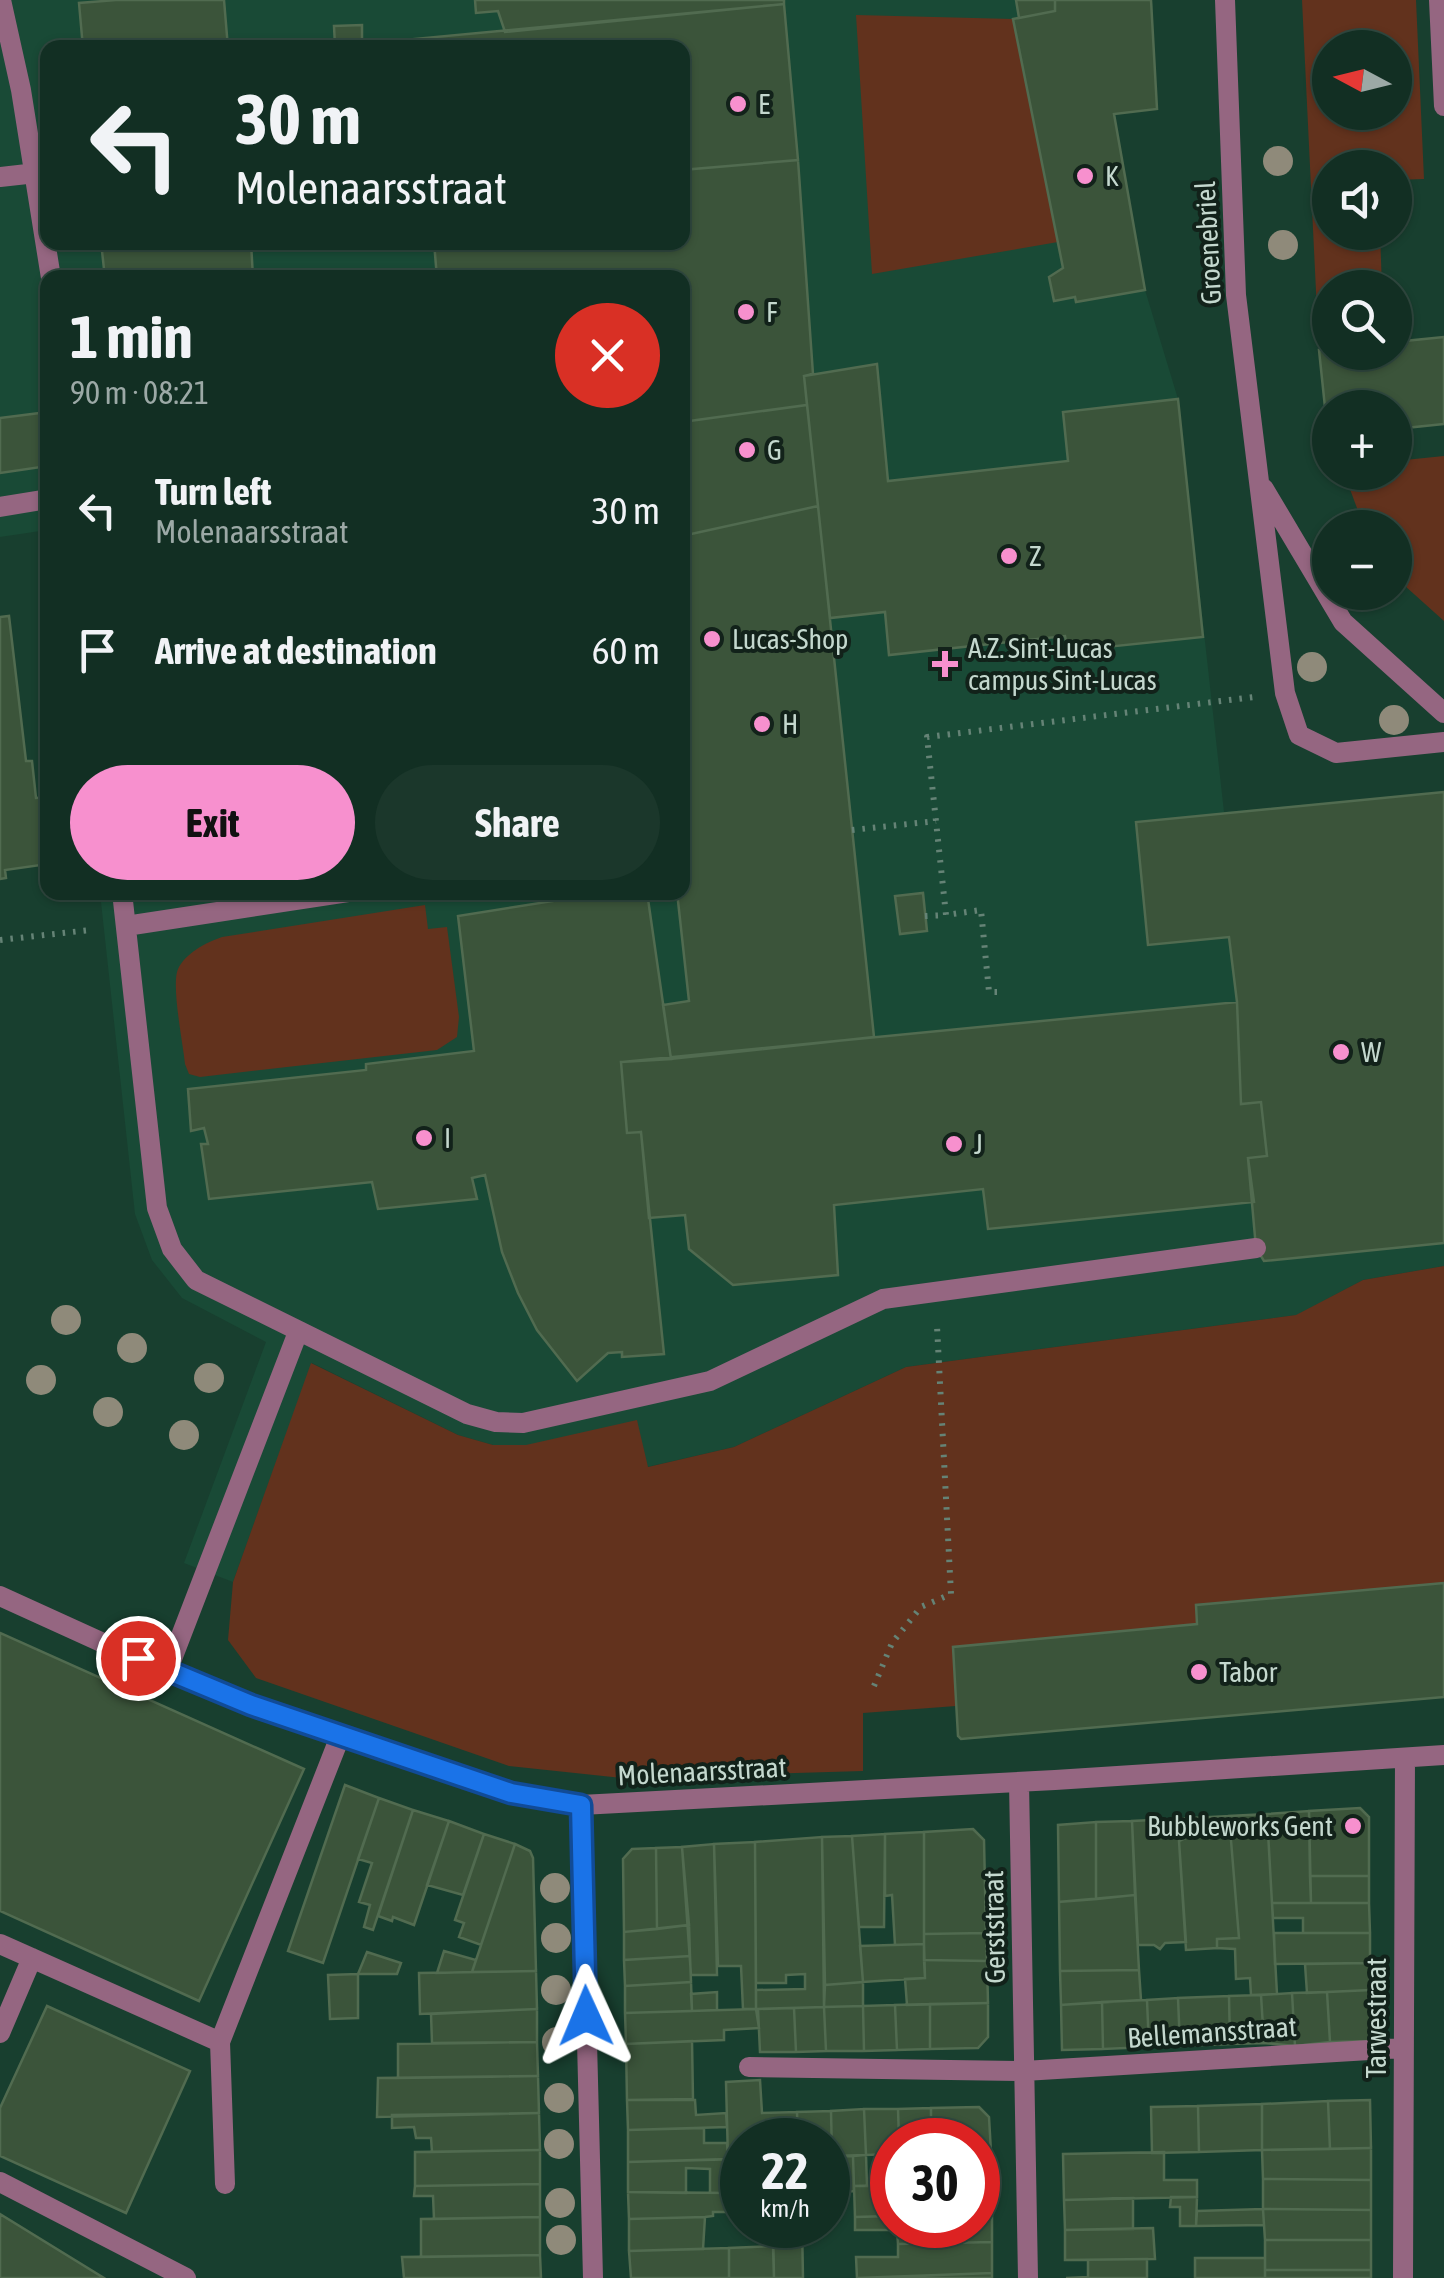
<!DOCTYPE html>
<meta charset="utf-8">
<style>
:root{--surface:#122f23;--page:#1b372b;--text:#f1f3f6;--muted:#9ca9a6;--line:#314a41;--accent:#f790ce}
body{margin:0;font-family:"Asap Condensed",sans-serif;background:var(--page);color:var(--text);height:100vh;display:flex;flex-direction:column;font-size:38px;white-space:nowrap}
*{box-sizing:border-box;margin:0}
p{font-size:32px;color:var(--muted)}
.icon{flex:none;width:55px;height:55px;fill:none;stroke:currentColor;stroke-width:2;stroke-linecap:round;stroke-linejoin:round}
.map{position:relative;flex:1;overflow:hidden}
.details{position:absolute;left:40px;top:270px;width:650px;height:630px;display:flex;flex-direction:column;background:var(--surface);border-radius:20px;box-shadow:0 2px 8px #0004,0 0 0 2px var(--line)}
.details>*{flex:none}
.top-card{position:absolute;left:40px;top:40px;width:650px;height:210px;border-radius:20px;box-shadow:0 2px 8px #0004,0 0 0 2px var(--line);background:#122f23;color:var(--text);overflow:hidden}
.needle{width:65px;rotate:277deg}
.tools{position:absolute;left:1312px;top:30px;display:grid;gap:20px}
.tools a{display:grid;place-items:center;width:100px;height:100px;border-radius:50%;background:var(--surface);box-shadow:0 2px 8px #0004,0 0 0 2px var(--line);font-size:50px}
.speed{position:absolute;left:720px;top:2118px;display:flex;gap:20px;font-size:50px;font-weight:700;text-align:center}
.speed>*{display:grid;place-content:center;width:130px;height:130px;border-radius:50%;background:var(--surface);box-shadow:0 2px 8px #0004,0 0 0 2px var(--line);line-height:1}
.speed small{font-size:25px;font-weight:400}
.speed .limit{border:15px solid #d22;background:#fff;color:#111}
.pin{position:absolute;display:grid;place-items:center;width:85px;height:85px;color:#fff;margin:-42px;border:5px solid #fff;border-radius:50%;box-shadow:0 2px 10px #0007}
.me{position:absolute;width:110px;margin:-55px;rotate:359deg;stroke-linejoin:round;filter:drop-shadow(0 0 8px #0008)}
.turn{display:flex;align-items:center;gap:35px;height:210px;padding:0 30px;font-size:45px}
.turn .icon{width:130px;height:130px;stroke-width:2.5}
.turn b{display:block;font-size:70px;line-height:85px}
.round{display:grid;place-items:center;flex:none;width:105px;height:105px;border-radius:52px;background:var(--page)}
.headline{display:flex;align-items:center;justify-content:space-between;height:170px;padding:0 30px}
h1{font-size:60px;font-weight:700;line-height:75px}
.cta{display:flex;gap:20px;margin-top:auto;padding:20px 30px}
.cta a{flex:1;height:115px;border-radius:60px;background:var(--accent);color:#111;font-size:40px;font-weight:700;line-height:115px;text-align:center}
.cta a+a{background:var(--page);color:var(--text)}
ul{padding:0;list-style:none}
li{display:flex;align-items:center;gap:30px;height:140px;padding:0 30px}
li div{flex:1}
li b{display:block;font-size:38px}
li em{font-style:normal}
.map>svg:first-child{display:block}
</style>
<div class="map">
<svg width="1444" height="2278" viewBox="0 0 1444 2278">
<rect width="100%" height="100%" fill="#183f2f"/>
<path fill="#194a36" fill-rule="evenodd" d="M 0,0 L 1152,0 L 1157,109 L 1115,115 L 1145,290 L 1178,399 L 1224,812 L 1444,792 L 1444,1266 L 1363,1280 L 1297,1315 L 906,1367 L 734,1447 L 647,1467 L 526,1445 L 493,1445 L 458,1435 L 312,1363 L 233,1582 L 184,1563 L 266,1342 L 182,1298 L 152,1260 L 135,1214 L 100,893 L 682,892 L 682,278 L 48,278 L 47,530 L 0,537 ZM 48,48 L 682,48 L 682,242 L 48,242 Z"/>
<path fill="#62321d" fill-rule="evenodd" d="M 1302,0 L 1416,0 L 1424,179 L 1395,180 L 1395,168 L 1330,168 L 1330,232 L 1380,233 L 1382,287 L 1330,288 L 1330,311 L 1317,312 ZM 1330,48 L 1395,48 L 1395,112 L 1330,112 Z
M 856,15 L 1013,19 L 1058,242 L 872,274 Z
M 1444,456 L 1444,621 L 1395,577 L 1395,528 L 1364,527 L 1344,473 L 1395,472 L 1395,461 Z
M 425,905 L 428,929 L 447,927 L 459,1017 L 457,1037 L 437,1050 L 200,1077 L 189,1074 L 185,1064 C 183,1043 171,985 178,969 C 186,953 205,943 222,937 Z
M 1444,1266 L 1444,1583 L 1197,1604 L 1197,1624 L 954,1647 L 956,1706 L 863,1713 L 863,1771 L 622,1778 L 509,1766 L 256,1678 L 228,1640 L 233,1582 L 311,1363 L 458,1435 L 493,1445 L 526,1445 L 637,1420 L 648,1467 L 734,1447 L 906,1367 L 1296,1315 L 1363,1280 Z"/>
<path fill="#3b543a" stroke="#516b50" stroke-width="2.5" d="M 116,0 L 224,0 L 228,48 L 83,48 L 79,3 Z
M 475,0 L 784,0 L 784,4 L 505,32 L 498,11 L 476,13 Z
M 1016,0 L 1055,0 L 1055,11 L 1019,18 Z
M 1055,0 L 1151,0 L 1157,109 L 1114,114 L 1145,290 L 1076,302 L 1075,297 L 1054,301 L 1049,277 L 1063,268 L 1013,19 L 1055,11 Z
M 784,4 L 798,160 L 682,170 L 682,48 L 314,48 L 335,46 L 334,26 L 362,25 L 362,44 Z
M 798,160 L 813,374 L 804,376 L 807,405 L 682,422 L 682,278 L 437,278 L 434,242 L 682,242 L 682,170 Z
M 101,242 L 251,242 L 253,278 L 105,278 Z
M 1444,337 L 1444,424 L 1395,429 L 1395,408 L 1330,408 L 1328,436 L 1319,350 L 1395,352 L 1395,342 Z
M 877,364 L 888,481 L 1068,461 L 1063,412 L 1178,399 L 1203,637 L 1068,651 L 1065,636 L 889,655 L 885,612 L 830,618 L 804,376 Z
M 807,405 L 818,506 L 682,536 L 682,422 Z
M 48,412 L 48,466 L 0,473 L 0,418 Z
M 818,506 L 874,1037 L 671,1059 L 663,1005 L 689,1001 L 677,892 L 682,892 L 682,536 Z
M 9,616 L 26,761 L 32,761 L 36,798 L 48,797 L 48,864 L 5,870 L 6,878 L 0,879 L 0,617 Z
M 1444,792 L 1444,1243 L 1264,1261 L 1256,1248 L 1248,1158 L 1267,1156 L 1261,1102 L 1241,1104 L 1237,1002 L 1229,937 L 1148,945 L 1136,822 Z
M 610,892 L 647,892 L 671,1059 L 621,1062 L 627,1133 L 641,1132 L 664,1354 L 622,1357 L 622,1352 L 608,1353 L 577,1381 L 537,1330 L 518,1293 L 502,1252 L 485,1175 L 472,1178 L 477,1199 L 378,1209 L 372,1182 L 209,1199 L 201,1144 L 208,1144 L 204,1128 L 191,1131 L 188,1089 L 366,1070 L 366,1064 L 474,1051 L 458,916 Z
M 923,893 L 927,931 L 900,934 L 895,896 Z
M 1237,1002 L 1241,1104 L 1261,1102 L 1267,1156 L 1248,1158 L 1254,1202 L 988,1229 L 983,1189 L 834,1205 L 838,1275 L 733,1285 L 689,1249 L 685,1215 L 649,1218 L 641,1132 L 627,1133 L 621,1062 Z
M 1444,1583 L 1444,1697 L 961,1739 L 958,1736 L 953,1647 L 1197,1624 L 1196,1605 Z
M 0,1633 L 304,1769 L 199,2001 L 0,1911 Z
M 345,1785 L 379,1798 L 323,1963 L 288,1951 Z
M 379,1798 L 413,1810 L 373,1930 L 364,1927 L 370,1905 L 359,1902 L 372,1863 L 358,1859 Z
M 1360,1808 L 1369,1817 L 1369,1876 L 1310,1876 L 1309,1811 Z
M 413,1810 L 449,1821 L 414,1925 L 393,1917 L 392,1921 L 378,1916 Z
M 1309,1811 L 1311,1903 L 1272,1903 L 1267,1814 Z
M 1267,1814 L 1277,1994 L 1251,1995 L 1250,1978 L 1236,1979 L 1235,1949 L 1217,1948 L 1217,1939 L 1239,1938 L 1229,1816 Z
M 1229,1816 L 1239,1938 L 1217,1939 L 1217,1948 L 1186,1950 L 1179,1841 L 1190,1836 L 1192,1818 Z
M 1192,1818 L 1190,1836 L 1179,1841 L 1186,1942 L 1165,1943 L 1160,1949 L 1154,1945 L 1138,1945 L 1132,1821 Z
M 449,1821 L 484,1834 L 463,1895 L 427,1885 Z
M 1132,1821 L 1135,1895 L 1096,1899 L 1096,1822 Z
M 1096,1822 L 1096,1899 L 1059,1902 L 1058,1825 Z
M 973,1829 L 984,1840 L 986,1933 L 924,1934 L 924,1832 Z
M 924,1832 L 924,1944 L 895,1945 L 892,1895 L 885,1896 L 885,1834 Z
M 484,1834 L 515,1844 L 481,1945 L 459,1937 L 464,1923 L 455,1920 Z
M 885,1834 L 884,1927 L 859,1927 L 852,1836 Z
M 852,1836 L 863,1982 L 825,1985 L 822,1837 Z
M 822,1837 L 824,2007 L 756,2009 L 756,1990 L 805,1989 L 805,1974 L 786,1975 L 786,1983 L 756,1983 L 755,1842 Z
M 755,1842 L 756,2009 L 743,2009 L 741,1966 L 718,1966 L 714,1844 Z
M 515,1844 L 530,1851 L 533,1858 L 536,1971 L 472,1972 Z
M 714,1844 L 717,1975 L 691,1975 L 682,1847 Z
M 682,1847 L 689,1925 L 657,1929 L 656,1848 Z
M 656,1848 L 657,1929 L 624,1932 L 623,1859 L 632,1849 Z
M 1310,1876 L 1369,1876 L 1369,1903 L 1311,1903 Z
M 1135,1895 L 1139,1970 L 1060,1971 L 1059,1902 Z
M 1272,1903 L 1369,1903 L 1370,1933 L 1303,1933 L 1303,1918 L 1273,1918 Z
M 689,1925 L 690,1956 L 624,1960 L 624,1932 Z
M 986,1933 L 987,1961 L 924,1960 L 924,1934 Z
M 1274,1933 L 1370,1933 L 1370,1963 L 1275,1964 Z
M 924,1944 L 925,1978 L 863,1982 L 860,1946 Z
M 444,1951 L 476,1960 L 472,1972 L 437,1973 Z
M 367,1952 L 401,1963 L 397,1974 L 358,1974 Z
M 690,1956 L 691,1982 L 625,1986 L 624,1960 Z
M 924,1960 L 987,1961 L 988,2003 L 907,2005 L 905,1979 L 925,1978 Z
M 1370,1963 L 1370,1990 L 1307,1993 L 1305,1964 Z
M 1139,1970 L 1141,2000 L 1061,2005 L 1060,1971 Z
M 536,1971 L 537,2009 L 420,2014 L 419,1973 Z
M 358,1974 L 358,2018 L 330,2019 L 328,1975 Z
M 691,1982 L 692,2011 L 625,2013 L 625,1986 Z
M 863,1982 L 863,2006 L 824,2007 L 825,1985 Z
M 1370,1990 L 1370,2041 L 1330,2042 L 1327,1992 Z
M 717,1992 L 717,2010 L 692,2011 L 691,1994 Z
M 1327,1992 L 1330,2042 L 1295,2046 L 1292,1993 Z
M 1292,1993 L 1295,2046 L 1264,2043 L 1261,1995 Z
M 1261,1995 L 1264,2043 L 1230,2044 L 1229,1996 Z
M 1229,1996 L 1230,2044 L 1180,2046 L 1178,1998 Z
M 1178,1998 L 1180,2046 L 1149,2047 L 1147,2000 Z
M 1147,2000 L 1149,2047 L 1103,2049 L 1102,2002 Z
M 1102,2002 L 1103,2049 L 1062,2050 L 1061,2005 Z
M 988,2003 L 988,2037 L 978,2048 L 930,2049 L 930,2004 Z
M 930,2004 L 930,2049 L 897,2050 L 895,2005 Z
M 895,2005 L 897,2050 L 864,2051 L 863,2006 Z
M 47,2006 L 190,2071 L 126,2213 L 0,2156 L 0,2108 Z
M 863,2006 L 864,2051 L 826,2051 L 824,2007 Z
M 824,2007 L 826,2051 L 796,2052 L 794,2008 Z
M 794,2008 L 796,2052 L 760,2052 L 758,2009 Z
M 537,2009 L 537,2042 L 432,2043 L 431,2014 Z
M 756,2009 L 759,2028 L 724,2030 L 724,2040 L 626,2044 L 625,2013 Z
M 692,2041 L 693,2099 L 627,2100 L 626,2044 Z
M 537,2042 L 538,2076 L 398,2078 L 398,2044 Z
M 538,2076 L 539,2113 L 377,2117 L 378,2078 Z
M 760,2080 L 762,2113 L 797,2112 L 798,2140 L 742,2140 L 742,2159 L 728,2159 L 726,2082 Z
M 627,2100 L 695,2100 L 696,2115 L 726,2113 L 727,2127 L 628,2130 Z
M 1370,2100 L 1371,2148 L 1330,2149 L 1328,2101 Z
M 1328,2101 L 1330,2149 L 1262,2150 L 1262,2104 Z
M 1262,2104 L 1262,2150 L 1199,2152 L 1198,2106 Z
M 1198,2106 L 1199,2152 L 1152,2153 L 1151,2107 Z
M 979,2107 L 989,2117 L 991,2152 L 978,2152 L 978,2140 L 931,2140 L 931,2108 Z
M 931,2108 L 931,2140 L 899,2140 L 898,2109 Z
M 864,2109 L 898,2109 L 899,2140 L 892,2140 L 892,2154 L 866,2155 Z
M 864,2109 L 866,2155 L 832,2156 L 831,2111 Z
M 831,2111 L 832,2156 L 828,2157 L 828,2140 L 798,2140 L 797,2112 Z
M 539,2113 L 540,2150 L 432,2152 L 431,2138 L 416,2138 L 414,2127 L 392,2128 L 392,2115 Z
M 704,2128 L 704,2143 L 727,2143 L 728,2159 L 628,2162 L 628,2130 Z
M 1371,2148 L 1371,2180 L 1263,2179 L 1262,2150 Z
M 540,2150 L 540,2184 L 415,2186 L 415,2152 Z
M 978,2152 L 991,2152 L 991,2182 L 978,2183 Z
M 1164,2152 L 1164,2180 L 1197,2180 L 1197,2197 L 1064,2200 L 1063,2154 Z
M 866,2155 L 867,2186 L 854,2186 L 853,2156 Z
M 853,2156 L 854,2191 L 828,2192 L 828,2157 Z
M 742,2159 L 742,2193 L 710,2193 L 710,2169 L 686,2168 L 686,2193 L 628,2192 L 628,2162 Z
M 1263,2179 L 1371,2180 L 1371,2210 L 1263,2209 Z
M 991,2182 L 992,2213 L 978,2213 L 978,2183 Z
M 540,2184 L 540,2217 L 434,2219 L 433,2196 L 414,2196 L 415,2186 Z
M 892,2185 L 889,2216 L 855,2217 L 854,2186 Z
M 628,2192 L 731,2193 L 730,2212 L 713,2212 L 713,2216 L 705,2217 L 629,2219 Z
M 1171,2197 L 1197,2197 L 1196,2226 L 1180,2226 L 1180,2207 L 1170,2207 Z
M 1133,2198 L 1133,2229 L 1065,2230 L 1064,2200 Z
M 1263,2209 L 1371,2210 L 1371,2240 L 1265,2240 Z
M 1263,2209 L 1264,2225 L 1196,2226 L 1197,2211 Z
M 978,2213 L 992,2213 L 992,2242 L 898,2244 L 897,2230 L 855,2230 L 855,2217 L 892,2216 L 892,2225 L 978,2225 Z
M 0,2214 L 104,2278 L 0,2278 Z
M 540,2217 L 540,2255 L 421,2257 L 421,2219 Z
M 705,2217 L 703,2249 L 629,2251 L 629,2219 Z
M 773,2225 L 802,2225 L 803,2278 L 774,2278 Z
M 1153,2228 L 1155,2259 L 1065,2260 L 1065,2230 Z
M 1265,2240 L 1371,2240 L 1371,2270 L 1265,2270 Z
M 992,2242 L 992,2273 L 857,2278 L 856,2257 L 898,2257 L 898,2244 Z
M 773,2246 L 774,2278 L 729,2278 L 729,2248 Z
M 729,2248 L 729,2278 L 631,2278 L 629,2251 Z
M 540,2255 L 541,2278 L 404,2278 L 402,2257 Z
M 1195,2258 L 1265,2258 L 1265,2278 L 1195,2278 Z
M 1147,2259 L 1147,2278 L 1066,2278 L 1088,2277 L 1088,2260 L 1065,2260 Z
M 1265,2270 L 1371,2270 L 1371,2278 L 1265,2278 Z
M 992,2273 L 992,2278 L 857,2278 Z"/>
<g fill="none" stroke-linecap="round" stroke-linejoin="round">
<path stroke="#658376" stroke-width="6" stroke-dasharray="2.5 8" stroke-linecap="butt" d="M 852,830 L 936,821
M 925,916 L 946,915
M 0,940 L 90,930
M 997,992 L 989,992 L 981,910 L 946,915 L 927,737 L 1254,697
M 874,1686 L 892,1643 L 921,1607 L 951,1594 L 937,1326"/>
<path stroke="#956681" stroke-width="20" d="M 0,507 L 48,499
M 122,892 L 157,1208 L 172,1249 L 196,1280 L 467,1414 L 496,1422 L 523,1423 L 710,1381 L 883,1299 L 1256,1248
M 126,926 L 348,892
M 167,1672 L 298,1332
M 0,1944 L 220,2042
M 0,2033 L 32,1958
M 0,2182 L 186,2278
M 225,2184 L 220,2042 L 341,1734"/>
<path stroke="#956681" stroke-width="20" d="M 1,0 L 21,90 L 51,278
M 1439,0 L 1444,106
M 0,177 L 36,173
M 0,1596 L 167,1672 L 251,1705 L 511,1793 L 581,1805 L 1055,1780 L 1444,1755
M 1019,1782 L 1028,2278
M 581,1805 L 593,2278
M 749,2067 L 1024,2071 L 1403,2048
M 1403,2278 L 1405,1758"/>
<path stroke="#956681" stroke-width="20" d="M 1225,0 L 1236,295 L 1285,693 L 1299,735 L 1336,753 L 1444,742
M 1264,489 L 1343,622 L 1444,713"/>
</g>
<g fill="#8f8a7a">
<circle cx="1278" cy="161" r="15"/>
<circle cx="1283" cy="245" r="15"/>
<circle cx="1312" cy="667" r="15"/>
<circle cx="1394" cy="720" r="15"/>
<circle cx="66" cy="1320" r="15"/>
<circle cx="132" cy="1348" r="15"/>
<circle cx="209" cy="1378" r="15"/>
<circle cx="41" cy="1380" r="15"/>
<circle cx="108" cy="1412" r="15"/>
<circle cx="184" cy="1435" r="15"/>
<circle cx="555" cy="1888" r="15"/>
<circle cx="556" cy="1938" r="15"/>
<circle cx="556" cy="1990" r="15"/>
<circle cx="557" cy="2042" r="15"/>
<circle cx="559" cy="2098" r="15"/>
<circle cx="559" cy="2144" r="15"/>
<circle cx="560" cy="2203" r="15"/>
<circle cx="561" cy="2240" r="15"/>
</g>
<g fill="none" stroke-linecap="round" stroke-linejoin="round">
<defs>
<path id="route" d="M 138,1658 L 251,1705 L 511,1793 L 581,1805 L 586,2016"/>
</defs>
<use href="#route" stroke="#114b97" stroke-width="25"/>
<use href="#route" stroke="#1a73e8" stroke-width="18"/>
</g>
<g fill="#f790ce" stroke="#12221a" stroke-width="4">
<circle cx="738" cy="104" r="10"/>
<circle cx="1085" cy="176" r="10"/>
<circle cx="746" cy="312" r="10"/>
<circle cx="747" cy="450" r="10"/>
<circle cx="1009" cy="556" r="10"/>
<circle cx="712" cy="639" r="10"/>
<path d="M940 649h10v10h10v10h-10v10h-10v-10h-10v-10h10z"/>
<circle cx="762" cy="724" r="10"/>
<circle cx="1341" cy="1052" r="10"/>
<circle cx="424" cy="1138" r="10"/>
<circle cx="954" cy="1144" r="10"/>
<circle cx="1199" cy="1672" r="10"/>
<circle cx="1353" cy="1826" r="10"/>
</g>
<g text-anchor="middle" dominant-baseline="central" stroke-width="8" stroke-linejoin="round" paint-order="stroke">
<g font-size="28" fill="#c4d8ce" stroke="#12221a" text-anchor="start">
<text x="758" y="104">E</text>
<text x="1105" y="176">K</text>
<text x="766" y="312">F</text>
<text x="767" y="450">G</text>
<text x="1029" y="556">Z</text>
<text x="732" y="639">Lucas-Shop</text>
<text x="968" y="648">A.Z. Sint-Lucas<tspan x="968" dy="32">campus Sint-Lucas</tspan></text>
<text x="782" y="724">H</text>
<text x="1361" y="1052">W</text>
<text x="444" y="1138">I</text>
<text x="974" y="1144">J</text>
<text x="1219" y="1672">Tabor</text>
<text x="1333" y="1826" text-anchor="end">Bubbleworks Gent</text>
</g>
<g font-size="28" fill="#c4d8ce" stroke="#12221a">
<text transform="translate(1208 243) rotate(-93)">Groenebriel</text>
<text transform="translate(702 1771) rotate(-3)">Molenaarsstraat</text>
<text transform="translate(994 1927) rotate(-91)">Gerststraat</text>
<text transform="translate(1376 2018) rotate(-90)">Tarwestraat</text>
<text transform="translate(1212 2032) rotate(-4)">Bellemansstraat</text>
</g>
</g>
</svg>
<div class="tools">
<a><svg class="needle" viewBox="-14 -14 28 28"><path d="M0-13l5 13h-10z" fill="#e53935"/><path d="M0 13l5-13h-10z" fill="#9ca9a6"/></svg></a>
<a><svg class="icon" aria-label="sound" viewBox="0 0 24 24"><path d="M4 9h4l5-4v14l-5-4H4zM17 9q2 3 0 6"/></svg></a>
<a><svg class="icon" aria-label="search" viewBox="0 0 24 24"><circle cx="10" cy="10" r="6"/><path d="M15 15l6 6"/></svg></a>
<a>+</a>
<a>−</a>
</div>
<div class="speed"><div>22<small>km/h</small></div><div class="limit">30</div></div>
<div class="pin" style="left:138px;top:1658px;background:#d93025"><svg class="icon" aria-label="arrive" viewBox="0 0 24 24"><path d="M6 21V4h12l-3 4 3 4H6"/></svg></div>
<svg class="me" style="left:586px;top:2016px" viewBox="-20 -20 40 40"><path d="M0-17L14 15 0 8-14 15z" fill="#1a73e8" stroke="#fff" stroke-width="4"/></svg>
<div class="top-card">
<div class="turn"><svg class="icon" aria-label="left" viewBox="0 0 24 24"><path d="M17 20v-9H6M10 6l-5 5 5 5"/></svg><div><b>30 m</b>Molenaarsstraat</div></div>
</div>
<section class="details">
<div class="headline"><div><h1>1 min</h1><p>90 m · 08:21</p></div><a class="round" style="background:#d93025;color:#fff"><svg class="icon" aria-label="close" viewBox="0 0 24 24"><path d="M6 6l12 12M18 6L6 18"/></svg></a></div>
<ul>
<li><svg class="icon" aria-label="left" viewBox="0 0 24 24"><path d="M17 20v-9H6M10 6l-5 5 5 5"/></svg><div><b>Turn left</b><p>Molenaarsstraat</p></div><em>30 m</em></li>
<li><svg class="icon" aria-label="arrive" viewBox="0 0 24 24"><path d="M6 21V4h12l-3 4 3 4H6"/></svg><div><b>Arrive at destination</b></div><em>60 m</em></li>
</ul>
<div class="cta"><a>Exit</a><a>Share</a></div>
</section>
</div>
